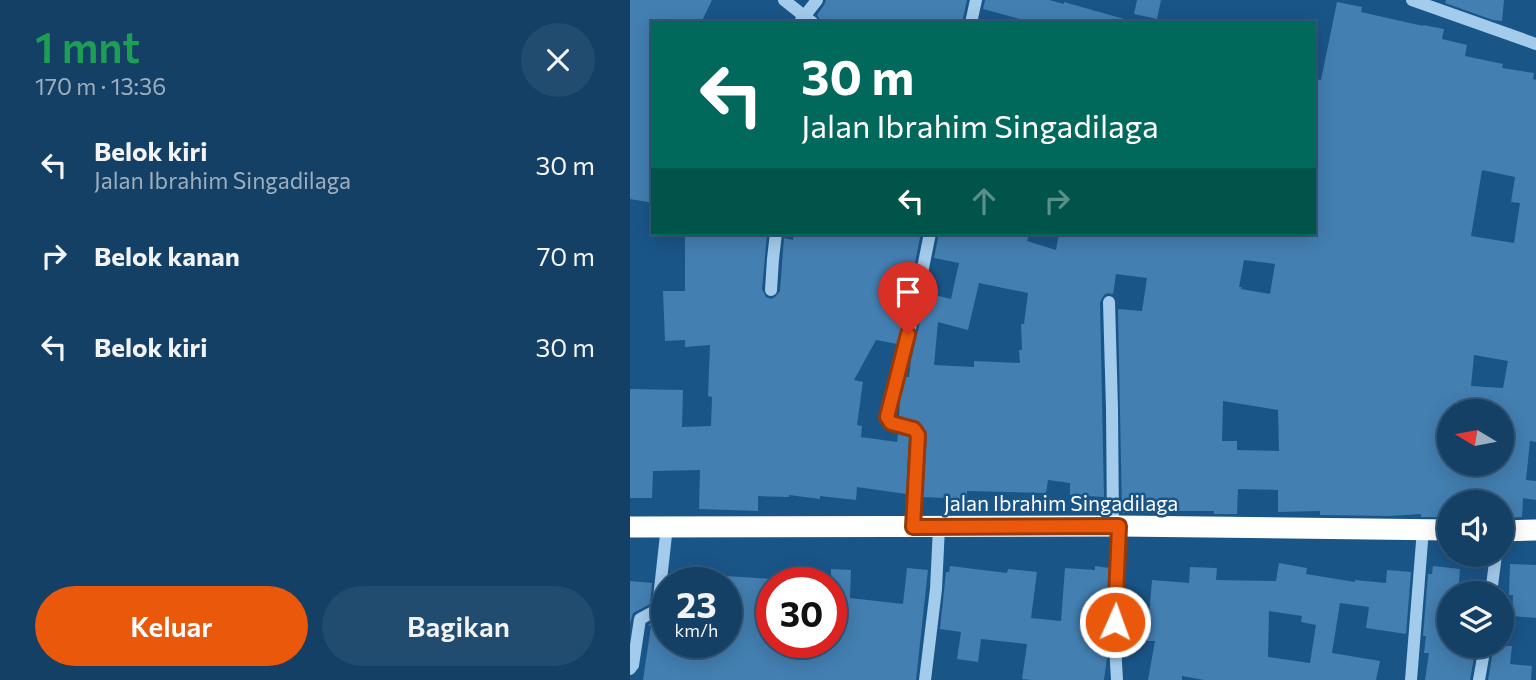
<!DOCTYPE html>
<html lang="id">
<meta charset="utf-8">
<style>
:root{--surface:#144066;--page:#214b6f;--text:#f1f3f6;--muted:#9dafbf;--line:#33597a;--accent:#ea580c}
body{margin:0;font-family:Commissioner,sans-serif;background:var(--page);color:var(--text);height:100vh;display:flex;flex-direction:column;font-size:26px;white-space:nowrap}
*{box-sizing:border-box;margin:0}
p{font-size:23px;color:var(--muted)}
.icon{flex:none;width:38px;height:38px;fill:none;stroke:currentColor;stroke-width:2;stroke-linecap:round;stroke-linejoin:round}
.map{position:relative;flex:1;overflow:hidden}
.side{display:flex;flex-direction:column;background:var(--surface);width:630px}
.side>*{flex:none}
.top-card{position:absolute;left:21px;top:21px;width:665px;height:214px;border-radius:0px;box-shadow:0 4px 18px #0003,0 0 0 2px var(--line);background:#00695c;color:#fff;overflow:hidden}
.needle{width:46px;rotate:280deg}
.fabs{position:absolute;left:807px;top:399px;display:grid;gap:14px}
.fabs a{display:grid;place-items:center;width:77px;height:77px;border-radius:50%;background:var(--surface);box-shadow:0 4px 18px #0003,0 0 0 2px var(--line);font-size:35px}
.speed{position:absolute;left:21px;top:567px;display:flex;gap:14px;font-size:35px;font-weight:700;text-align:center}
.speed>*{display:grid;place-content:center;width:91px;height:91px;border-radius:50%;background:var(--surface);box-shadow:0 4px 18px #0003,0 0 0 2px var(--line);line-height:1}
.speed small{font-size:18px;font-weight:400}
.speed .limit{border:10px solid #d22;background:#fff;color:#111}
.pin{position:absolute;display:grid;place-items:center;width:60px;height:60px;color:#fff;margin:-72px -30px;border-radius:50% 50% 50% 0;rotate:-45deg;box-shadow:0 0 7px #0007}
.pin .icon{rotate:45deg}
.me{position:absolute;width:77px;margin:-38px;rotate:2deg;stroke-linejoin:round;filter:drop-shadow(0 0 5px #0008)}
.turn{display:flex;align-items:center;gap:24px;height:147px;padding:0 35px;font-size:32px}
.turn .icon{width:91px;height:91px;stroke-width:2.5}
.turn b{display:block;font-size:49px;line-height:60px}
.lanes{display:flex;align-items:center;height:66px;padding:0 35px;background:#0003;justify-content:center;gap:35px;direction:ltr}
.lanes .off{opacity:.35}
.round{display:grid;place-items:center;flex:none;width:74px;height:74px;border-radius:37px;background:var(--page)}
.headline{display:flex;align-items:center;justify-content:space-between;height:119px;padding:0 35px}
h1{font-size:42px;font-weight:600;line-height:52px;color:#1e9e55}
.action{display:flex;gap:14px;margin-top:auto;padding:14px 35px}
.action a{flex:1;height:80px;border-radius:42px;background:var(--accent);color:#fff;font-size:28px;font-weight:600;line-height:80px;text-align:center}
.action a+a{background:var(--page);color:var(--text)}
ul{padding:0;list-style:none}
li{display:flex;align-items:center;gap:21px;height:91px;padding:0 35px}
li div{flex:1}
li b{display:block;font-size:26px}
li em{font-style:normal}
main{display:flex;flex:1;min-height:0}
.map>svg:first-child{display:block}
</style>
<main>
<section class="side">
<div class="headline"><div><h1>1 mnt</h1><p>170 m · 13:36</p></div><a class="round"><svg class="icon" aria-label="close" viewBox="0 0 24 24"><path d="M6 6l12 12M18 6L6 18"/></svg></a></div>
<ul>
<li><svg class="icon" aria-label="left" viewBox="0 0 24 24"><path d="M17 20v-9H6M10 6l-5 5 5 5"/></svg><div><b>Belok kiri</b><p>Jalan Ibrahim Singadilaga</p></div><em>30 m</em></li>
<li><svg class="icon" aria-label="right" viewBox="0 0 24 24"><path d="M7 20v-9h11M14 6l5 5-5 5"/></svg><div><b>Belok kanan</b></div><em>70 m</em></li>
<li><svg class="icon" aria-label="left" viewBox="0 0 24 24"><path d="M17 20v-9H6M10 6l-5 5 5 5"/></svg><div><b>Belok kiri</b></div><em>30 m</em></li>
</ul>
<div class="action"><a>Keluar</a><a>Bagikan</a></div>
</section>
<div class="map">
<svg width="906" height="680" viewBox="0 0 906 680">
<rect width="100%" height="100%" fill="#1a5588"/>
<path fill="#437fb1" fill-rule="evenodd" d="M 0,0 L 82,0 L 71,23 L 23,23 L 23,203 L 0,199 Z
M 196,0 L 337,0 L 332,23 L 192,23 L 187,15 L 194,5 Z
M 355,0 L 419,0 L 434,4 L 434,2 L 494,19 L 493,23 L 404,23 L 353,9 Z
M 507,0 L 531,0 L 527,19 L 504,14 Z
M 816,0 L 874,0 L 872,21 L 863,20 L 815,3 Z
M 707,2 L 732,7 L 731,12 L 793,26 L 793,25 L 814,29 L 812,39 L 837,45 L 835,56 L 873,64 L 872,68 L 904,73 L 903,79 L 906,80 L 906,442 L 900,441 L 896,480 L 906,481 L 906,500 L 893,498 L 892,517 L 872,518 L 872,502 L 863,502 L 863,499 L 823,499 L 824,502 L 819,502 L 819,517 L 791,517 L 791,514 L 760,516 L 690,515 L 690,511 L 648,512 L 648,490 L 608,489 L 607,514 L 584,514 L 584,511 L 530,511 L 530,513 L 492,513 L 488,309 L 512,311 L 517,278 L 486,274 L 483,294 L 478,293 L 474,295 L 470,302 L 474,497 L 440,495 L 440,483 L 418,480 L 416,493 L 337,491 L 337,499 L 293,497 L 297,435 L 296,431 L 287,421 L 269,416 L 270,400 L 276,377 L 279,377 L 281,360 L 297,293 L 321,299 L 329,263 L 304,258 L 309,233 L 399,233 L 397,241 L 426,250 L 429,233 L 684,233 L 684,79 L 691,80 ZM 852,170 L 885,177 L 881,202 L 890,203 L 884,243 L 841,236 ZM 614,260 L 645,264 L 640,294 L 611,289 L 612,287 L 609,287 ZM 349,283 L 398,293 L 394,324 L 391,324 L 392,350 L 389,350 L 390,363 L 344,361 L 344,367 L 304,365 L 308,322 L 338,330 ZM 844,355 L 878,361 L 873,388 L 841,386 ZM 593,401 L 648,410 L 649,451 L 607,450 L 607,441 L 592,441 ZM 819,411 L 872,411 L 872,437 L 873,438 L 872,464 L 819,464 Z
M 55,233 L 134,233 L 134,234 L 137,235 L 132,289 L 136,297 L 141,299 L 145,297 L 150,291 L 154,238 L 163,240 L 164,233 L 291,233 L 276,306 L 267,344 L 246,340 L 224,380 L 233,382 L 227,425 L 232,426 L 231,437 L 267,442 L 268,434 L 279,437 L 276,494 L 227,487 L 226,500 L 190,496 L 190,499 L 159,495 L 159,497 L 128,496 L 128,511 L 69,509 L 70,470 L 23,471 L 22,498 L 0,498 L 0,389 L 53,390 L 52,427 L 81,426 L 82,397 L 78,396 L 80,345 L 55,347 L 55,340 L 35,341 L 33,291 L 55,291 Z
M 649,563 L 677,568 L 676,574 L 725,582 L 725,580 L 756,583 L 757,570 L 781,572 L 776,634 L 736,628 L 739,607 L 710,603 L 702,653 L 750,661 L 746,680 L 574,680 L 552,676 L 552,680 L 518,680 L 525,641 L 517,641 L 522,580 L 559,583 L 560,567 L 587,568 L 586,580 L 646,581 ZM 639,611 L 672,616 L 671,622 L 686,625 L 680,663 L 638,657 Z
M 880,564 L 906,565 L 906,618 L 882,616 L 883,595 L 879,595 Z
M 320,566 L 377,573 L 378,569 L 407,572 L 401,618 L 431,621 L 435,568 L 465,570 L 465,566 L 479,568 L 477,658 L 474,680 L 401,680 L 392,679 L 397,644 L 351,639 L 348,662 L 327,659 L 331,632 L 310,629 L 316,572 L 319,572 Z
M 803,566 L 830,569 L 828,593 L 819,593 L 819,646 L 846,646 L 840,680 L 795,680 L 799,653 L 794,653 L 796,636 L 793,636 L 798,574 L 802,574 Z
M 277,568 L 298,570 L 286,680 L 13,680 L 21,626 L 18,625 L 32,617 L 37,607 L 37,642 L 66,642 L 96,646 L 96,576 L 142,579 L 142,642 L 201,642 L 201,569 L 221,570 L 220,598 L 273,604 Z
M 0,581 L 22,583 L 20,604 L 3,613 L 0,624 Z
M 864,646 L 882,646 L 880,664 L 902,666 L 901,680 L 858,680 Z"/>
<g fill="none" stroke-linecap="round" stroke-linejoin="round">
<path stroke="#a3cbec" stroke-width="12" d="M 154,0 L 183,23
M 782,0 L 906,44
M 170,22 L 187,0
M 341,23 L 346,0
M 141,290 L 143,259 L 146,233
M 479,302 L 482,409 L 483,526
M 283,527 L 288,435 L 284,429 L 261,423 L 257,417 L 285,308 L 300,233
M 861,593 L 866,555
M 0,669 L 3,665 L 10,619 L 25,611 L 28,607 L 37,526
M 295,680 L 306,589 L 309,527
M 487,680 L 485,645 L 489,526
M 781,680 L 793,529
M 849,680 L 855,646"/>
<path stroke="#fff" stroke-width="21" d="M 0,527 L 489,526 L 819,530
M 872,531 L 906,530"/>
</g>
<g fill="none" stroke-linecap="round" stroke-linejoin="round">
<defs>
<path id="route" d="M 278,334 L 257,417 L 261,423 L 284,429 L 288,435 L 283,527 L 489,526 L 485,622"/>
</defs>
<use href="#route" stroke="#983908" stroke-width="18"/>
<use href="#route" stroke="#ea580c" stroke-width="12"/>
</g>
<g text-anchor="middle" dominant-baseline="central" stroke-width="5" stroke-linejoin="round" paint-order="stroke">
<g font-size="21" fill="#fff" stroke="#1a5588">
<text x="431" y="502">Jalan Ibrahim Singadilaga</text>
</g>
</g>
</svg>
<div class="fabs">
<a><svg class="needle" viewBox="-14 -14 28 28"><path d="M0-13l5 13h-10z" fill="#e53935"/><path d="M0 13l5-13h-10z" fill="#9dafbf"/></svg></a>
<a><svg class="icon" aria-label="sound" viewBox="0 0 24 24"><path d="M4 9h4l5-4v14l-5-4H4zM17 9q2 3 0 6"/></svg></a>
<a><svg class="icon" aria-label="layers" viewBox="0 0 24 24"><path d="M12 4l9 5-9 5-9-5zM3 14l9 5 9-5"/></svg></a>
</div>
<div class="speed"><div>23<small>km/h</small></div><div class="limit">30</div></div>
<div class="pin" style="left:278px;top:334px;background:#d93025"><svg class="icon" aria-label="arrive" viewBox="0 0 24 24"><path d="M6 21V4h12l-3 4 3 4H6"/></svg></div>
<svg class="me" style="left:485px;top:622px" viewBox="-20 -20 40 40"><circle r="17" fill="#ea580c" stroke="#fff" stroke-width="3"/><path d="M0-11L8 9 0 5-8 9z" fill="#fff"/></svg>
<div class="top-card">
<div class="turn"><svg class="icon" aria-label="left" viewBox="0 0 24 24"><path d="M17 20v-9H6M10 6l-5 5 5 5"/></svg><div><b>30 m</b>Jalan Ibrahim Singadilaga</div></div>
<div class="lanes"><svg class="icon" aria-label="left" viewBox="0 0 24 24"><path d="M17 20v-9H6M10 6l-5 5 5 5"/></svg><svg class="icon off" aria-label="ahead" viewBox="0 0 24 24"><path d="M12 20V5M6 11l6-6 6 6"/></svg><svg class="icon off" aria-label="right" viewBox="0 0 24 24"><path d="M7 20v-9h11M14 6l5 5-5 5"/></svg></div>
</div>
</div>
</main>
